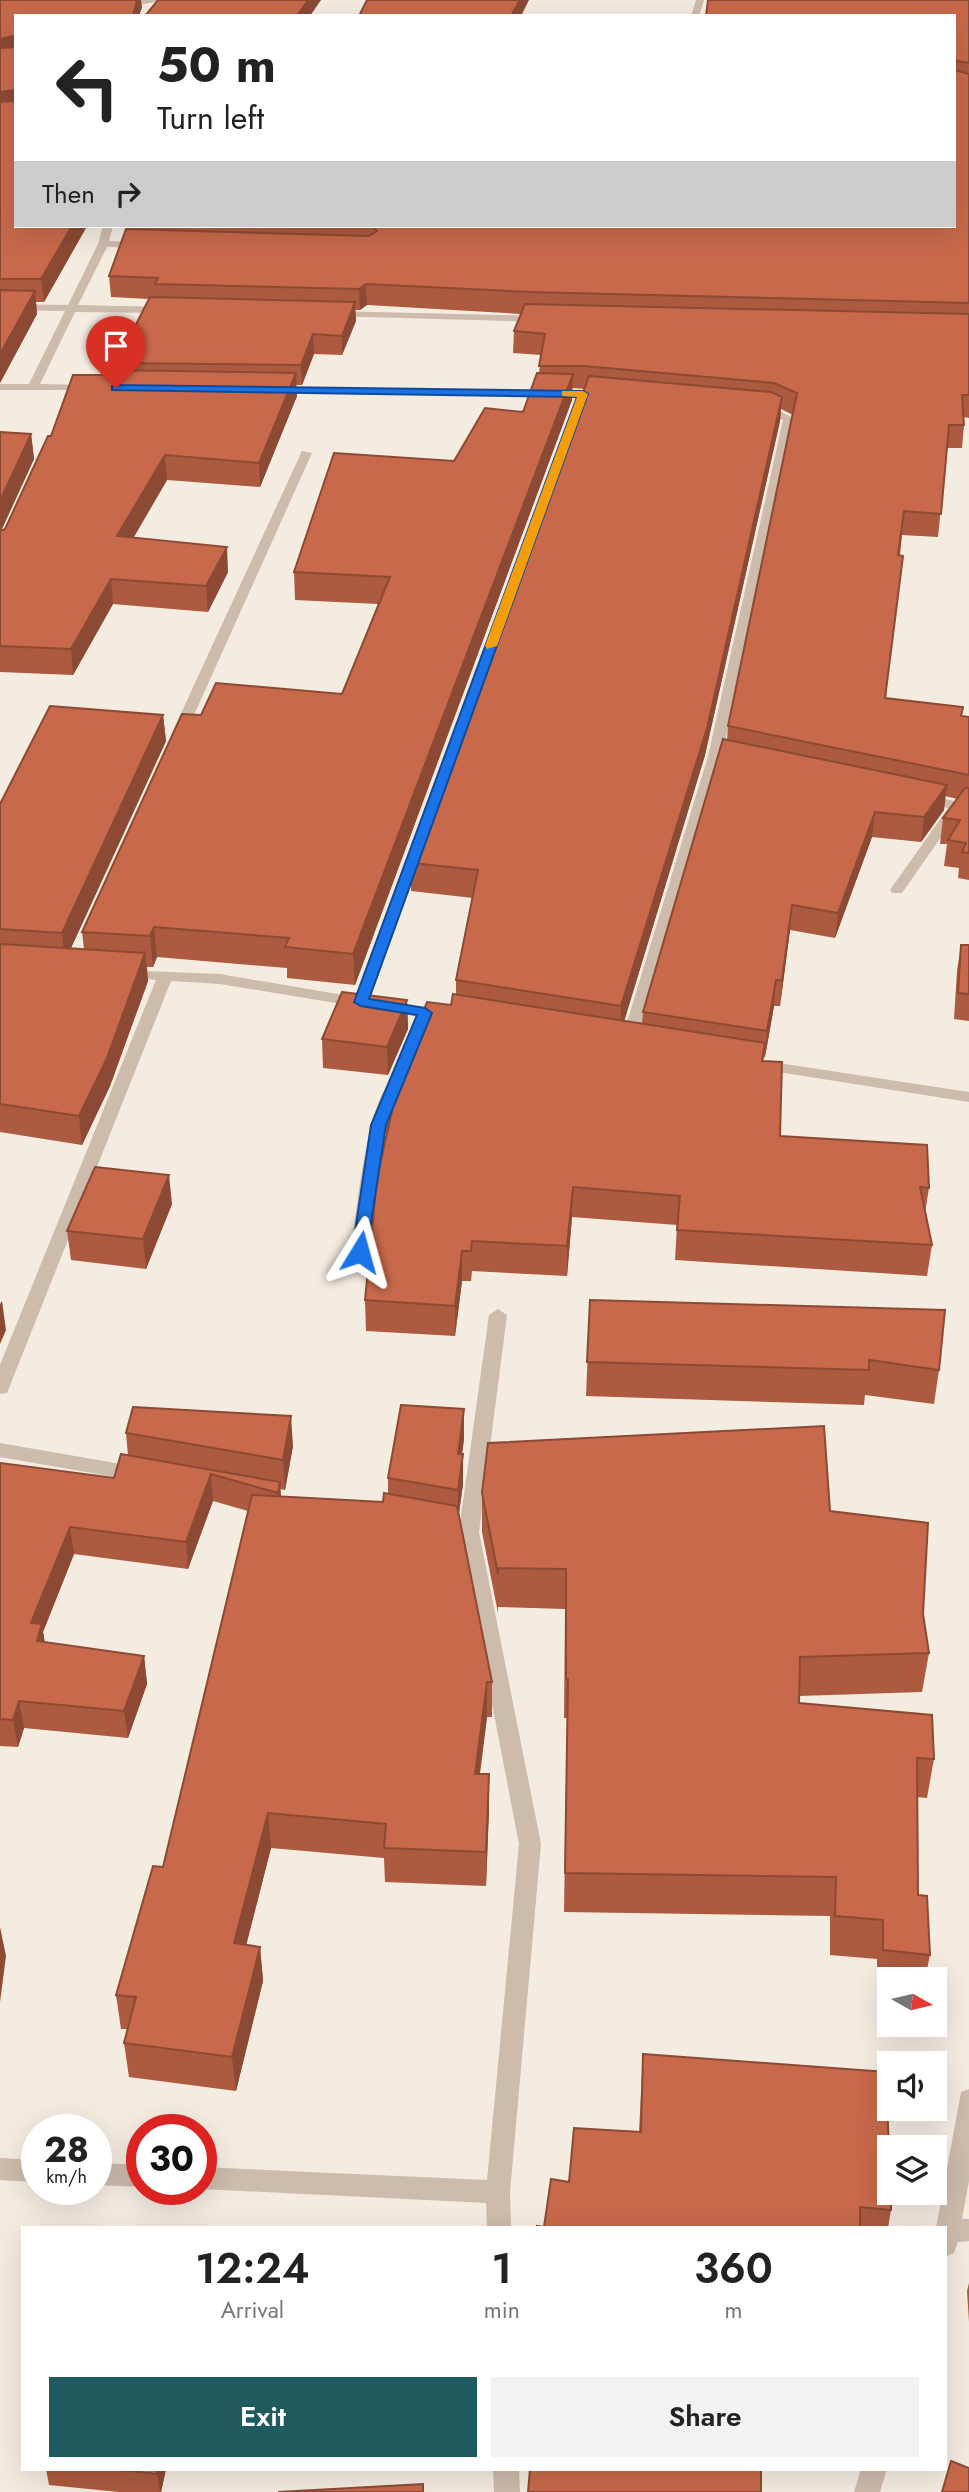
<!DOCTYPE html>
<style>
:root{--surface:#fff;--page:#f2f2f2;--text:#222;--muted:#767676;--accent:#1f5a5e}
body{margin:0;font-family:Jost,sans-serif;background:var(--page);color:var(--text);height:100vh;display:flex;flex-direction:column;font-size:26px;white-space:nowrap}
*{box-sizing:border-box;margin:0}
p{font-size:23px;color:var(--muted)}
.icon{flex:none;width:38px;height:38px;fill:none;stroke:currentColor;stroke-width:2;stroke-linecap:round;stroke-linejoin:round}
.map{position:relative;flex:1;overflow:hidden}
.sheet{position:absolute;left:21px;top:2226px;width:926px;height:245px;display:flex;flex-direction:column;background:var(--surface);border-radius:0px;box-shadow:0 7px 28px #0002}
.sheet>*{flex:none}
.hud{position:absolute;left:14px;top:14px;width:942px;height:214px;border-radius:0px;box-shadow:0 7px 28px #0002;background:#fff;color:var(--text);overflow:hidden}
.needle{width:46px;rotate:98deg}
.buttons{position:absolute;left:877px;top:1967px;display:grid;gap:14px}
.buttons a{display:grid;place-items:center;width:70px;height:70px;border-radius:0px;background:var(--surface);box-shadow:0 7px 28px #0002;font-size:35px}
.speed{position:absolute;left:21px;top:2114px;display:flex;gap:14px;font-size:35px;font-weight:700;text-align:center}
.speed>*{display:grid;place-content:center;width:91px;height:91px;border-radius:50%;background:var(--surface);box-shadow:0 7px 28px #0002;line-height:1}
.speed small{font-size:18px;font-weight:400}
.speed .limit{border:10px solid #d22;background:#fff;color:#111}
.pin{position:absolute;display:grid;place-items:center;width:60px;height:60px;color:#fff;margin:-72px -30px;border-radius:50% 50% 50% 0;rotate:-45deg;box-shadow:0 0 7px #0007}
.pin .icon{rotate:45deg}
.me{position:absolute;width:77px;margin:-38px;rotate:8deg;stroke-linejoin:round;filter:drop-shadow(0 0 5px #0008)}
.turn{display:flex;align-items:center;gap:24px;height:147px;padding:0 28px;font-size:32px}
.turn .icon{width:91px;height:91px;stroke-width:2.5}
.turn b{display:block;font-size:49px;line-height:60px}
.then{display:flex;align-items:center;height:66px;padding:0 28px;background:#0003;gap:14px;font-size:26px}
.eta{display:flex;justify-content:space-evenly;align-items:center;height:119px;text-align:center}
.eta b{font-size:42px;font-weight:600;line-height:49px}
.button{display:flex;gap:14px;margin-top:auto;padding:14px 28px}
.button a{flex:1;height:80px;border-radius:0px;background:var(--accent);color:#fff;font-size:28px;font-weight:600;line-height:80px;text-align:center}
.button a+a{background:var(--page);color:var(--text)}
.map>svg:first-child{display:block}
</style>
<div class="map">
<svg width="969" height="2492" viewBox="0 0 969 2492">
<rect width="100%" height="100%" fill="#f4ebe1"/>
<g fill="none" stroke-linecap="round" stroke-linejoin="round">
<path fill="#cdbbac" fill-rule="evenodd" d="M 141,0 L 167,0 L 119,8 L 115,5 Z
M 696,0 L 704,0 L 699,16 L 691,16 Z
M 103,226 L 113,226 L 109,241 L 142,242 L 147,245 L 142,248 L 107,247 L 78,305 L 168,307 L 173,310 L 168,313 L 75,312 L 40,384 L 93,385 L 99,388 L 97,390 L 0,390 L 0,384 L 29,384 L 65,311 L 0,310 L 0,304 L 68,305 L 98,244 Z
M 332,311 L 542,316 L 547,319 L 542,322 L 328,316 L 328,312 Z
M 275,387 L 583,391 L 589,394 L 540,529 L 534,533 L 528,529 L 576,397 L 271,392 L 269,390 Z
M 759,406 L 776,409 L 795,419 L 722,756 L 636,1045 L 628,1050 L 620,1045 L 708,756 L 783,420 L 755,411 L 755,407 Z
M 302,451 L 312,453 L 185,735 L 183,738 L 173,738 L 171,735 Z
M 921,794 L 969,804 L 969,812 L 960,810 L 902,893 L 892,893 L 890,890 L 948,808 L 916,801 L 916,795 Z
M 419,840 L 426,844 L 370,999 L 450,1013 L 452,1016 L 450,1019 L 444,1021 L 220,984 L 171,981 L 9,1388 L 7,1393 L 0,1394 L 0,1365 L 156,980 L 121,976 L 118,973 L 121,970 L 220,974 L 355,997 L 412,844 Z
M 759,1060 L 969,1092 L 969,1102 L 753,1068 L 751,1065 Z
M 396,1079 L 404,1084 L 386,1125 L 369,1252 L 360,1258 L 351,1252 C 355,1223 368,1086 396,1079 Z
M 498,1309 L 507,1315 L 479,1532 L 541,1844 L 510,2192 L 511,2228 L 487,2228 L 486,2203 L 201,2189 L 201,2167 L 487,2180 L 519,1844 L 460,1538 L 434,1532 L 431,1527 L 434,1522 L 441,1520 L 460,1523 L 489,1315 Z
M 0,1443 L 138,1467 L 145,1469 L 148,1474 L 145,1479 L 138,1481 L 0,1457 Z
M 969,2089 L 969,2181 L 962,2219 L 969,2219 L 969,2241 L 958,2242 L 954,2253 L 945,2257 L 945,2228 L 936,2228 L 961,2092 Z
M 0,2158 L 37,2160 L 37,2182 L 0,2180 Z
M 96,2163 L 142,2165 L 142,2187 L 96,2185 Z
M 493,2469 L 519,2469 L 520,2492 L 494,2492 Z
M 861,2469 L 887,2469 L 880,2492 L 854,2492 Z"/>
</g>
<path fill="#ac5a40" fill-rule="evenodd" d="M 0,0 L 142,7 L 139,16 L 16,16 L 16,226 L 87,226 L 44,302 L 36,302 L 37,314 L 0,383 Z
M 969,0 L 969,418 L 964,417 L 964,425 L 962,448 L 947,448 L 938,537 L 902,535 L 886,698 L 969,717 L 969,880 L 958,878 L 959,868 L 944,866 L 947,844 L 940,844 L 943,818 L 957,799 L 945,796 L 944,810 L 921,842 L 872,837 L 835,938 L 790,930 L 780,1006 L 774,1006 L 765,1057 L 764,1057 L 763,1061 L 780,1136 L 929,1188 L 925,1213 L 932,1245 L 927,1276 L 675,1260 L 677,1225 L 572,1217 L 567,1276 L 472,1271 L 471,1281 L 462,1281 L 455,1336 L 366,1331 L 365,1300 L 386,1135 L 386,1111 L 456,995 L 456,980 L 473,898 L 411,891 L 411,863 L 585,389 L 572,388 L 572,400 L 355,985 L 287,978 L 287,968 L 157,957 L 153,967 L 147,967 L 148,981 L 110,1086 L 82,1145 L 0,1132 L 0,804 L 163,715 L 166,741 L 71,948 L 84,949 L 82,932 L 201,715 L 342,694 L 378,604 L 295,600 L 294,572 L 523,412 L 539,373 L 541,355 L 513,353 L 514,331 L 521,314 L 367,305 L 360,310 L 355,310 L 356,321 L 342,355 L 314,354 L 302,385 L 296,385 L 297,396 L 260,487 L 167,480 L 133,538 L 228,572 L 208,612 L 113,604 L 73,675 L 0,672 L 0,432 L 31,434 L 34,459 L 1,531 L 5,529 L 51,436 L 107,375 L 117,370 L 116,363 L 149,299 L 111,297 L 109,276 L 131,229 L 131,226 L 954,226 L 954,16 ZM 781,409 L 793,415 L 728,726 L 727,740 L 643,1012 L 642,1024 L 624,1021 L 705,755 L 780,421 Z
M 961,945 L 969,945 L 969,1021 L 954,1019 L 957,971 Z
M 407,1000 L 408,1029 L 388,1075 L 323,1068 L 322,1039 Z
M 172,1204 L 146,1269 L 71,1260 L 67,1231 Z
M 590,1300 L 939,1370 L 934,1404 L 865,1395 L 864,1405 L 586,1396 Z
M 464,1409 L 464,1439 L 462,1454 L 463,1484 L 459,1513 L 492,1682 L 492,1717 L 487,1717 L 480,1774 L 489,1809 L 486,1886 L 385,1882 L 384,1858 L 271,1848 L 246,1945 L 260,1947 L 263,1981 L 236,2091 L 129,2077 L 124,2043 L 128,2029 L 121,2029 L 116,1995 L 163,1867 L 248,1511 L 213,1501 L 188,1569 L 74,1554 L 43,1632 L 45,1643 L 144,1656 L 147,1684 L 128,1738 L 24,1728 L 18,1747 L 0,1746 L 0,1465 L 114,1478 L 128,1456 L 126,1433 L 293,1446 L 285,1490 L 280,1489 L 281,1496 L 383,1502 L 388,1494 L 388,1478 Z
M 482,1493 L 830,1511 L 923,1614 L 929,1653 L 922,1692 L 799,1696 L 799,1703 L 934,1759 L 927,1798 L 917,1797 L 918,1895 L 930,1955 L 925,1979 L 889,1979 L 889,1990 L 877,1989 L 877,1959 L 830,1955 L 830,1916 L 564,1912 L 567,1718 L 564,1718 L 565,1609 L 498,1607 L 498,1613 L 482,1532 Z
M 643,2054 L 891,2210 L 888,2228 L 537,2228 L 544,2227 L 569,2182 L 639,2132 Z
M 969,2283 L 969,2322 L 967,2291 Z
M 46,2469 L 166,2469 L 161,2492 L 119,2492 L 49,2485 Z"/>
<path fill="#8c4a34" d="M 137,0 L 141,0 L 142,7 L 139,16 L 133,16 Z
M 308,0 L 321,0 L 310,16 L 297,16 Z
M 520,0 L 529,0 L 521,16 L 511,16 Z
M 14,36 L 16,56 L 0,60 L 0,39 Z
M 14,90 L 16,110 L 0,113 L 0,92 Z
M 72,226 L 87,226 L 44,302 L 41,279 Z
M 366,284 L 367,305 L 360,310 L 359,289 Z
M 35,291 L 37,314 L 0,383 L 0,354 Z
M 355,302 L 356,321 L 342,355 L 342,336 Z
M 313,334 L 314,354 L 302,385 L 301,365 Z
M 296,373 L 297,396 L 260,487 L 259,463 Z
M 573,374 L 572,400 L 355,985 L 353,954 Z
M 782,397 L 780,421 L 705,755 L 620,1035 L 621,1006 Z
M 31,434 L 34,459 L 0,533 L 0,501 Z
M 165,455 L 167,480 L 120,561 L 117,536 Z
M 227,547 L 228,572 L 208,612 L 206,586 Z
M 111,579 L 113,604 L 73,675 L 71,649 Z
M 163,715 L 166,741 L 65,961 L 62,933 Z
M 947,785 L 944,810 L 921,842 L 924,817 Z
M 875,812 L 872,837 L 835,938 L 838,913 Z
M 792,905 L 790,930 L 780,1006 L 782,980 Z
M 154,927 L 157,957 L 153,967 L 150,936 Z
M 145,953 L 148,981 L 110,1086 L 82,1145 L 79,1116 Z
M 776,980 L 774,1006 L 765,1057 L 767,1031 Z
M 407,1000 L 408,1029 L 388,1075 L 387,1047 Z
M 169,1175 L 172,1204 L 146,1269 L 143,1239 Z
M 573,1187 L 572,1217 L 567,1276 L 567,1246 Z
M 462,1251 L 462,1281 L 455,1336 L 455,1306 Z
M 2,1301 L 6,1330 L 0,1344 L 0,1304 Z
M 464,1409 L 464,1439 L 458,1484 L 463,1454 L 463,1484 L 458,1520 L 458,1454 Z
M 291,1416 L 293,1446 L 285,1490 L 283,1460 Z
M 211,1474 L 213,1501 L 188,1569 L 186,1542 Z
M 280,1482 L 282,1509 L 280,1520 L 278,1493 Z
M 70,1527 L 74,1554 L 43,1632 L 46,1651 L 41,1669 L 31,1623 Z
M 144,1656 L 147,1684 L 128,1738 L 124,1711 Z
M 487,1682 L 487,1717 L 475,1808 L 475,1774 Z
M 19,1701 L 24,1728 L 18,1747 L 13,1720 Z
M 489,1774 L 489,1809 L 486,1886 L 486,1852 Z
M 268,1813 L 271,1848 L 238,1977 L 234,1943 Z
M 0,1927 L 6,1956 L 0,2002 Z
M 260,1947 L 263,1981 L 236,2091 L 232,2057 Z
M 158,2469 L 166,2469 L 161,2492 L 160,2492 L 157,2474 Z"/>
<path fill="#c8694b" stroke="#8c4a34" stroke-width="2" d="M 0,0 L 137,0 L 133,16 L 16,16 L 16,47 L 14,36 L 0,39 Z
M 158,0 L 308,0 L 297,16 L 145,16 Z
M 367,0 L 520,0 L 511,16 L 359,16 Z
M 708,0 L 969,0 L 969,63 L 956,61 L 954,69 L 954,16 L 706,16 Z
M 16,47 L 16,92 L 14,90 L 0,92 L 0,48 Z
M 954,70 L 969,74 L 969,303 L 529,292 L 366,284 L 359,289 L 155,284 L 158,278 L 109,276 L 126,229 L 369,236 L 377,231 L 371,226 L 954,226 Z
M 16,99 L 16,226 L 72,226 L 41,279 L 0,279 L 0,102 L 14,101 Z
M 0,290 L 35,291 L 0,354 Z
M 150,297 L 355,302 L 342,336 L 313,334 L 301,365 L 116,363 Z
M 525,304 L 969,314 L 969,395 L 962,395 L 964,425 L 949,425 L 941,514 L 904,511 L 898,555 L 903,556 L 885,698 L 963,707 L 961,716 L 969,717 L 969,775 L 728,726 L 797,393 L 774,383 L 584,366 L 539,366 L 545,334 L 514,331 Z
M 110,370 L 296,373 L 259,463 L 165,455 L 117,536 L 227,547 L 206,586 L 111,579 L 71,649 L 0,646 L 0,531 L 5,529 L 48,436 L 51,436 L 73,375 L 107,375 Z
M 537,373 L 573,374 L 353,954 L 285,947 L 289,938 L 154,927 L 150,936 L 82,932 L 182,714 L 201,715 L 216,683 L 342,694 L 390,577 L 294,572 L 334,453 L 454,461 L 485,408 L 523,412 Z
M 589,376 L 771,392 L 782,397 L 707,728 L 621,1006 L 456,980 L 478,870 L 411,863 Z
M 0,432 L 31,434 L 0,501 Z
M 50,706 L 163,715 L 62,933 L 0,929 L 0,804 Z
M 723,739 L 947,785 L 924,817 L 875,812 L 838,913 L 792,905 L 782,980 L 776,980 L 767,1031 L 643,1012 Z
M 965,788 L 969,788 L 969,853 L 962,852 L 966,843 L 948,840 L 960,820 L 943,818 Z
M 0,944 L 145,953 L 107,1058 L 79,1116 L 0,1104 Z
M 961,945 L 969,945 L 969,994 L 958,993 Z
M 342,992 L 407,1000 L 387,1047 L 322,1039 Z
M 453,994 L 765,1043 L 762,1061 L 782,1062 L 780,1136 L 927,1145 L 929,1188 L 920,1187 L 932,1245 L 677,1230 L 680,1196 L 573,1187 L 567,1246 L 472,1241 L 471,1251 L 462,1251 L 455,1306 L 365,1300 L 377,1178 L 392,1111 L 386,1111 L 387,1103 L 427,1002 L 451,1005 Z
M 95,1167 L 169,1175 L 143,1239 L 67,1231 Z
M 590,1300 L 945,1310 L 939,1370 L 869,1360 L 869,1370 L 587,1362 Z
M 401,1405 L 464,1409 L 458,1454 L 463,1454 L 458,1490 L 388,1478 Z
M 133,1407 L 291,1416 L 283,1460 L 126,1433 Z
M 824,1426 L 830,1511 L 928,1523 L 923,1614 L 929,1653 L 800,1657 L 799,1703 L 932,1715 L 934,1759 L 917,1758 L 918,1895 L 927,1896 L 930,1955 L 883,1950 L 883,1920 L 835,1916 L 836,1877 L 565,1873 L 568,1679 L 566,1679 L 566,1569 L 498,1568 L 498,1574 L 482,1493 L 488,1443 Z
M 121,1454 L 280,1482 L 278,1493 L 211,1474 L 186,1542 L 70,1527 L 31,1623 L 42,1624 L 37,1641 L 144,1656 L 124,1711 L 19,1701 L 13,1720 L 0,1719 L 0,1465 L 1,1463 L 114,1478 Z
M 384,1493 L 457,1506 L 492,1682 L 487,1682 L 475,1774 L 489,1774 L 486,1852 L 384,1848 L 386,1824 L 268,1813 L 234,1943 L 260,1947 L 232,2057 L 124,2043 L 136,1997 L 116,1995 L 153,1866 L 163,1867 L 252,1495 L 383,1502 Z
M 643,2054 L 886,2072 L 889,2152 L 889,2193 L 891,2193 L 891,2210 L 860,2207 L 860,2228 L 537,2228 L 537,2226 L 544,2227 L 551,2179 L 569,2182 L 574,2128 L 641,2132 Z
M 951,2461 L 969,2468 L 969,2492 L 942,2492 Z
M 111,2469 L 158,2469 L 157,2474 Z
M 530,2469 L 761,2469 L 761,2492 L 528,2492 Z
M 423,2484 L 423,2492 L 278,2492 Z"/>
<path fill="#1a73e8" stroke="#114b97" stroke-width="2" d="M 116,385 L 583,391 L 588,394 L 369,999 L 425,1008 L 432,1013 L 386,1125 L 366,1256 L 360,1257 L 352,1252 L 371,1125 L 417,1015 L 361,1006 L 354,1002 L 577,397 L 112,390 L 112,386 Z"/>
<path fill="#f59e0b" d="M 562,391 L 583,391 L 588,394 L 497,646 L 487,649 L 485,646 L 577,397 L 562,396 Z"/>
</svg>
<div class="buttons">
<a><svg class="needle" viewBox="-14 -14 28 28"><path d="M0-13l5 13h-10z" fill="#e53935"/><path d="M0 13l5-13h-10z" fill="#767676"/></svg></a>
<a><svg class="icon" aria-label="sound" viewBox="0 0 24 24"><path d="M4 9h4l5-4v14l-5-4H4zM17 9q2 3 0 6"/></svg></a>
<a><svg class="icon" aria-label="layers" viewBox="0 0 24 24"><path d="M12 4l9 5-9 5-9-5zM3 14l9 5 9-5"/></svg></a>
</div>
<div class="speed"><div>28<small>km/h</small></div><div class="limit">30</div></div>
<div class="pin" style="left:116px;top:388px;background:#d93025"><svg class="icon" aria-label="arrive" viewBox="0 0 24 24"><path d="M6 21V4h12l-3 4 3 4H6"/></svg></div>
<svg class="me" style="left:360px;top:1252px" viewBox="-20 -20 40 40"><path d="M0-17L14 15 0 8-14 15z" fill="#1a73e8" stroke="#fff" stroke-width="4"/></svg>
<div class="hud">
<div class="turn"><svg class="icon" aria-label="left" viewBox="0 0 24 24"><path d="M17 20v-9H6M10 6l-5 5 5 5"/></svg><div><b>50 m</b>Turn left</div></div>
<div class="then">Then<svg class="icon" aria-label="right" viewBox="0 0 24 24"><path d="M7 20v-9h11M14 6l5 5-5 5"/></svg></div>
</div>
<section class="sheet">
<div class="eta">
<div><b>12:24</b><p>Arrival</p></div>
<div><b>1</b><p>min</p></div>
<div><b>360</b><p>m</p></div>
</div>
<div class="button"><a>Exit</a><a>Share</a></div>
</section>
</div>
